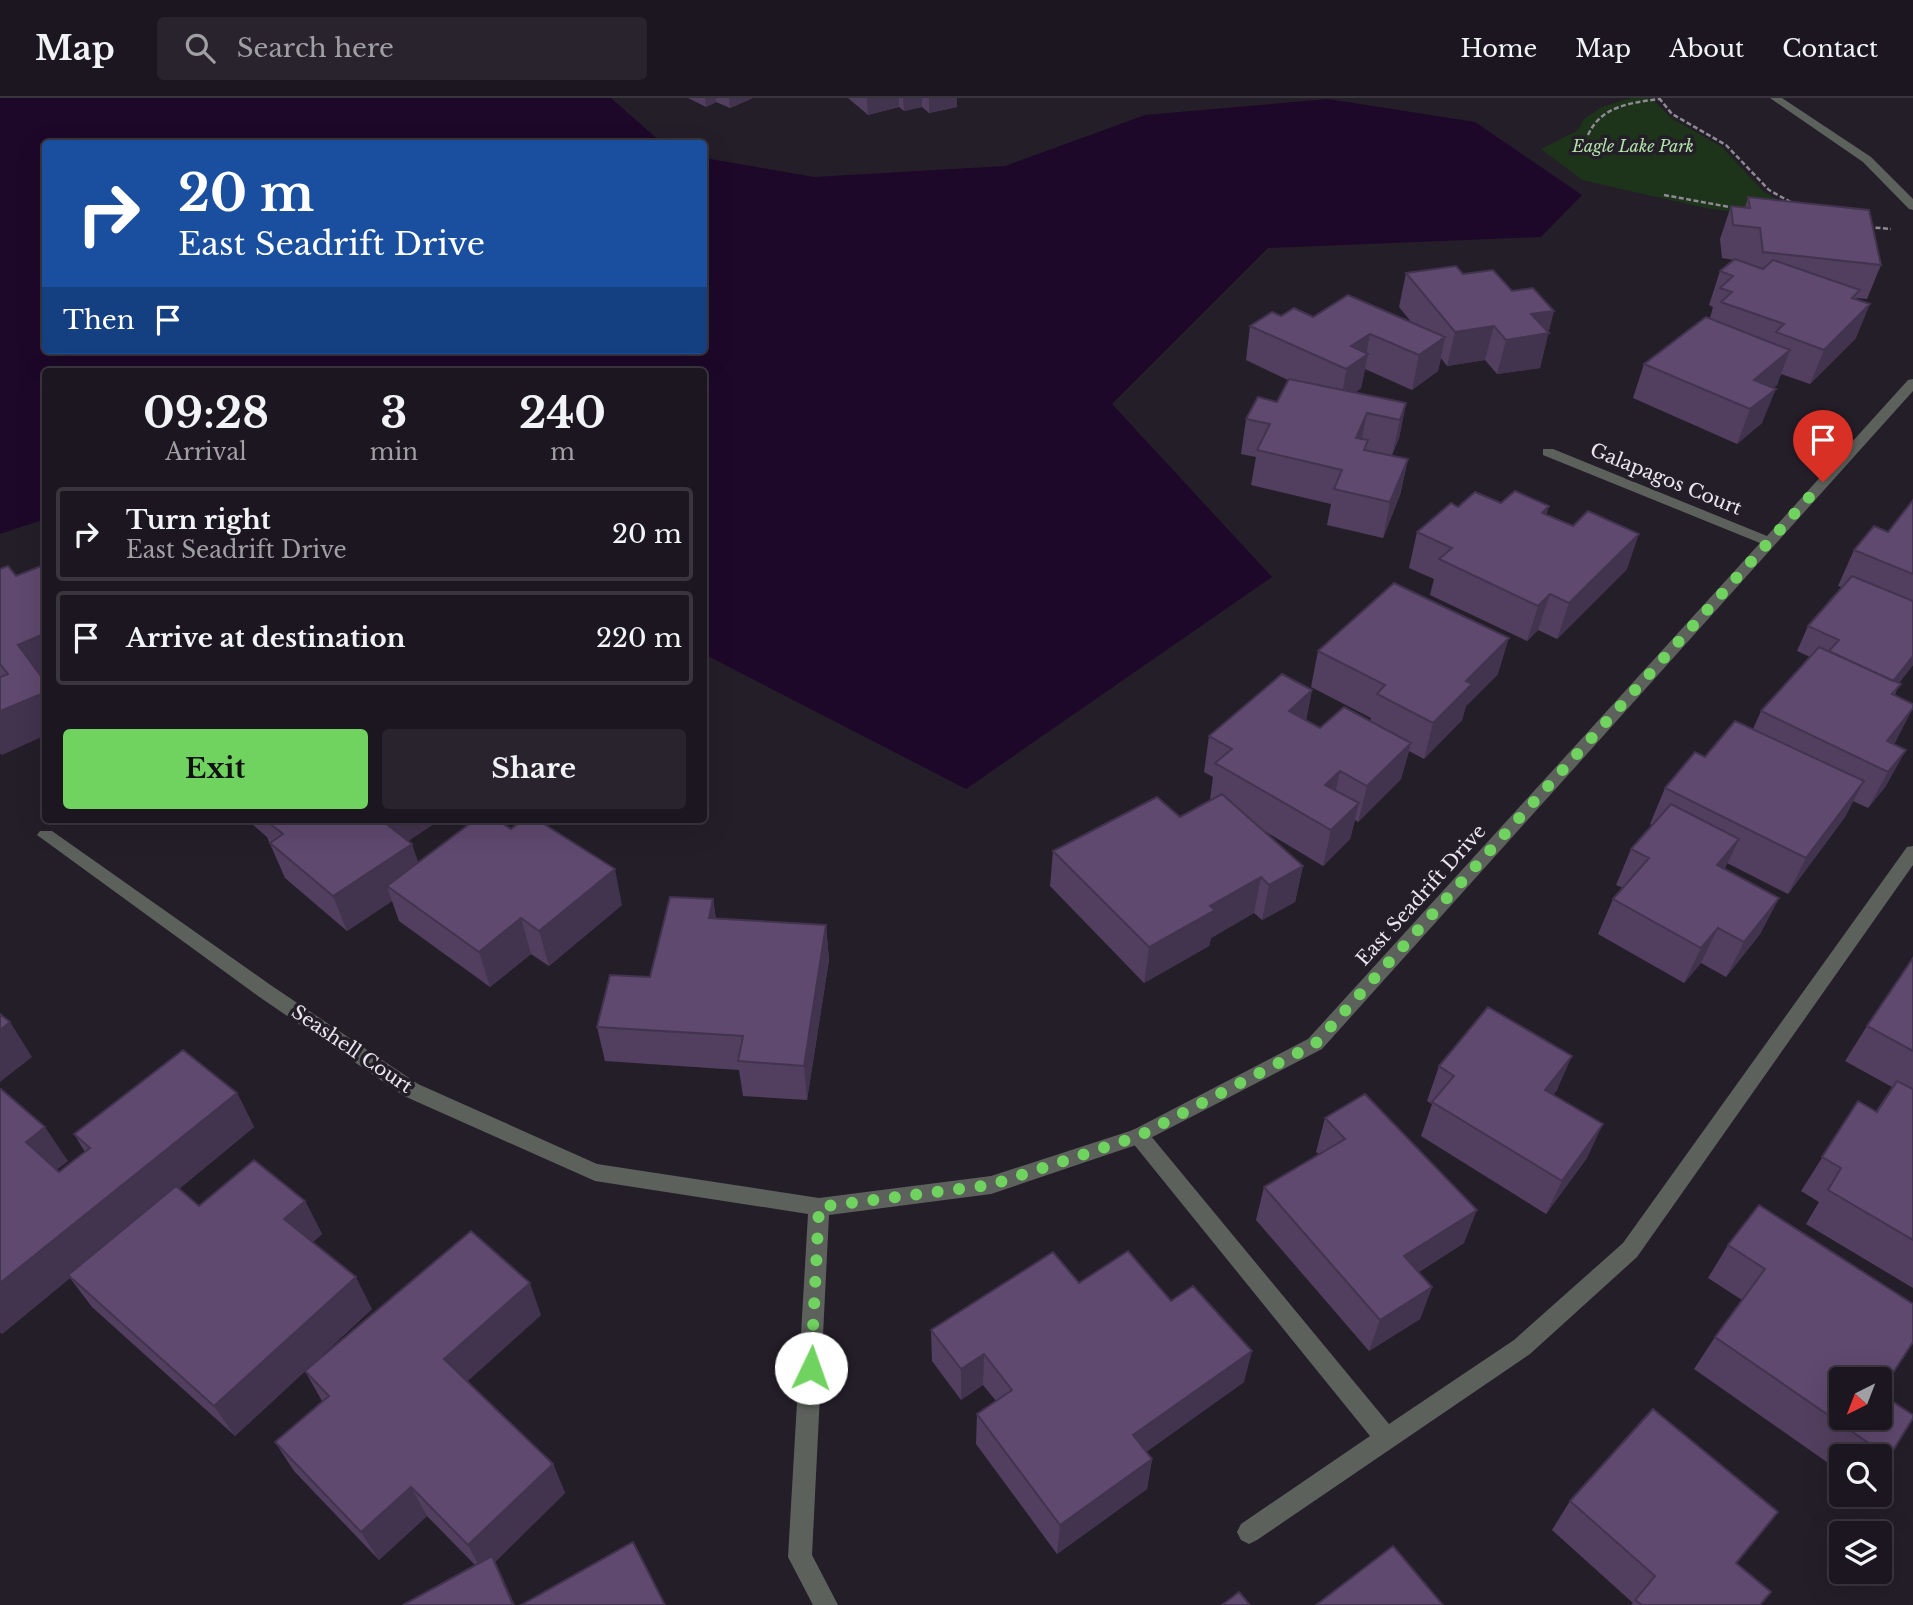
<!DOCTYPE html>
<style>
:root{--surface:#1b161f;--page:#28232c;--text:#f1f3f6;--muted:#a09fa4;--line:#39353d;--accent:#70d35f}
body{margin:0;font-family:"Libre Baskerville",serif;background:var(--page);color:var(--text);height:100vh;display:flex;flex-direction:column;font-size:26px;white-space:nowrap}
*{box-sizing:border-box;margin:0}
p{font-size:23px;color:var(--muted)}
.icon{flex:none;width:38px;height:38px;fill:none;stroke:currentColor;stroke-width:2;stroke-linecap:round;stroke-linejoin:round}
.map{position:relative;flex:1;overflow:hidden}
.side{position:absolute;left:42px;top:270px;width:665px;height:455px;display:flex;flex-direction:column;background:var(--surface);border-radius:7px;box-shadow:0 7px 28px #0002,0 0 0 2px var(--line)}
.side>*{flex:none}
.guide{position:absolute;left:42px;top:42px;width:665px;height:214px;border-radius:7px;box-shadow:0 7px 28px #0002,0 0 0 2px var(--line);background:#1a4fa0;color:#fff;overflow:hidden}
.needle{width:46px;rotate:222deg}
.fabs{position:absolute;left:1829px;top:1269px;display:grid;gap:14px}
.fabs a{display:grid;place-items:center;width:63px;height:63px;border-radius:7px;background:var(--surface);box-shadow:0 7px 28px #0002,0 0 0 2px var(--line);font-size:35px}
.pin{position:absolute;display:grid;place-items:center;width:60px;height:60px;color:#fff;margin:-72px -30px;border-radius:50% 50% 50% 0;rotate:-45deg;box-shadow:0 0 7px #0007}
.pin .icon{rotate:45deg}
.me{position:absolute;width:77px;margin:-38px;rotate:3deg;stroke-linejoin:round;filter:drop-shadow(0 0 5px #0008)}
.turn{display:flex;align-items:center;gap:24px;height:147px;padding:0 21px;font-size:32px}
.turn .icon{width:91px;height:91px;stroke-width:2.5}
.turn b{display:block;font-size:49px;line-height:60px}
.then{display:flex;align-items:center;height:66px;padding:0 21px;background:#0003;gap:14px;font-size:26px}
.eta{display:flex;justify-content:space-evenly;align-items:center;height:119px;text-align:center}
.eta b{font-size:42px;font-weight:700;line-height:49px}
.cta{display:flex;gap:14px;margin-top:auto;padding:14px 21px}
.cta a{flex:1;height:80px;border-radius:7px;background:var(--accent);color:#111;font-size:28px;font-weight:700;line-height:80px;text-align:center}
.cta a+a{background:var(--page);color:var(--text)}
ul{padding:0;list-style:none}
li{display:flex;align-items:center;gap:21px;height:94px;margin:0 14px 10px;padding:0 7px;border:4px solid var(--line);border-radius:7px}
li div{flex:1}
li b{display:block;font-size:26px}
li em{font-style:normal}
header{display:flex;align-items:center;gap:42px;box-sizing:border-box;height:98px;padding:0 35px;background:var(--surface);border-bottom:2px solid var(--line)}
header strong{font-size:33px}
nav{display:flex;gap:38px;margin-inline-start:auto;font-size:24px}
.search{width:490px;height:63px;background:var(--page);display:flex;align-items:center;gap:18px;box-sizing:border-box;padding:0 24px;border-radius:7px;color:var(--muted);font-size:26px}
.map>svg:first-child{display:block}
</style>
<header>
<strong>Map</strong>
<div class="search"><svg class="icon" aria-label="search" viewBox="0 0 24 24"><circle cx="10" cy="10" r="6"/><path d="M15 15l6 6"/></svg>Search here</div>
<nav><a>Home</a><a>Map</a><a>About</a><a>Contact</a></nav>
</header>
<div class="map">
<svg width="1913" height="1507" viewBox="0 0 1913 1507">
<rect width="100%" height="100%" fill="#241e29"/>
<path fill="#1d331a" d="M 1631,0 L 1652,0 L 1671,20 L 1722,49 L 1764,94 L 1787,107 L 1748,116 L 1705,110 L 1582,82 L 1541,51 L 1577,33 L 1584,21 L 1602,9 Z"/>
<path fill="#1d0829" d="M 0,0 L 611,0 L 662,45 L 46,46 L 46,252 L 704,252 L 704,60 L 814,79 L 1005,68 L 1145,17 L 1328,1 L 1475,24 L 1582,97 L 1541,139 L 1268,150 L 1112,306 L 1272,479 L 966,691 L 704,556 L 704,273 L 46,273 L 45,421 L 0,436 Z"/>
<g fill="none" stroke-linecap="round" stroke-linejoin="round">
<path stroke="#8e8993" stroke-width="2.5" stroke-dasharray="5 2.5" stroke-linecap="butt" d="M 1659,0 L 1672,16 L 1726,47 L 1769,92 L 1794,106
M 1588,37 C 1601,8 1630,5 1659,1
M 1664,97 L 1735,110
M 1868,129 L 1891,131"/>
<path fill="#5d615c" fill-rule="evenodd" d="M 1913,748 L 1913,767 L 1637,1159 L 1530,1256 L 1257,1442 L 1249,1446 L 1241,1442 L 1237,1434 L 1241,1426 L 1370,1338 L 1132,1044 L 1129,1038 L 1132,1032 L 1139,1030 L 1146,1032 L 1389,1326 L 1514,1242 L 1623,1145 L 1907,749 Z"/>
<path fill="#5d615c" fill-rule="evenodd" d="M 1770,0 L 1782,0 L 1871,59 L 1913,101 L 1913,112 L 1909,111 L 1863,64 Z
M 1913,281 L 1913,293 L 1322,951 L 1139,1046 L 991,1096 L 829,1117 L 812,1457 L 838,1507 L 813,1507 L 788,1459 L 808,1116 L 595,1083 L 404,998 L 258,898 L 37,737 L 40,733 L 52,733 L 272,888 L 418,986 L 597,1066 L 819,1100 L 991,1078 L 1133,1032 L 1308,941 L 1760,445 L 1543,357 L 1543,351 L 1553,351 L 1767,438 L 1908,282 Z"/>
</g>
<path fill="#523f5f" d="M 688,0 L 753,0 L 730,10 L 716,4 L 706,9 Z
M 848,0 L 957,0 L 957,9 L 929,15 L 922,9 L 904,13 L 899,9 L 868,17 Z
M 1748,99 L 1881,167 L 1867,201 L 1857,200 L 1856,201 L 1856,240 L 1810,286 L 1781,276 L 1777,287 L 1773,290 L 1762,325 L 1737,346 L 1633,300 L 1644,266 L 1710,220 L 1713,209 L 1709,207 L 1720,173 L 1734,162 L 1722,160 L 1720,141 L 1731,108 L 1745,110 Z
M 1406,175 L 1463,176 L 1548,235 L 1540,270 L 1497,276 L 1485,262 L 1447,268 L 1441,260 L 1438,273 L 1412,292 L 1365,271 L 1361,290 L 1355,295 L 1406,305 L 1399,340 L 1392,357 L 1366,352 L 1408,361 L 1400,397 L 1383,440 L 1327,427 L 1331,406 L 1251,387 L 1256,359 L 1241,356 L 1246,321 L 1277,304 L 1288,282 L 1246,262 L 1250,228 L 1281,218 L 1412,225 L 1399,209 Z
M 1913,402 L 1913,567 L 1899,585 L 1895,597 L 1896,643 L 1894,646 L 1886,688 L 1868,710 L 1853,703 L 1845,719 L 1788,796 L 1727,765 L 1724,771 L 1779,800 L 1760,836 L 1726,879 L 1701,865 L 1684,885 L 1598,836 L 1613,801 L 1623,790 L 1616,787 L 1631,751 L 1652,727 L 1650,726 L 1665,690 L 1705,659 L 1753,631 L 1761,613 L 1810,559 L 1797,553 L 1808,528 L 1842,489 L 1838,488 L 1854,452 L 1888,434 Z
M 1501,405 L 1546,417 L 1627,471 L 1557,541 L 1538,532 L 1527,543 L 1430,497 L 1434,481 L 1409,470 L 1417,434 L 1458,409 Z
M 0,471 L 42,580 L 2,657 L 0,655 Z
M 1318,553 L 1498,576 L 1466,608 L 1462,622 L 1424,661 L 1409,653 L 1401,681 L 1358,724 L 1355,722 L 1350,741 L 1323,768 L 1261,731 L 1303,768 L 1295,804 L 1262,822 L 1254,815 L 1211,840 L 1209,848 L 1144,885 L 1050,788 L 1053,753 L 1180,719 L 1212,702 L 1210,701 L 1213,679 L 1204,674 L 1209,638 L 1312,592 L 1306,622 L 1320,630 L 1370,623 L 1371,620 L 1311,589 Z
M 246,721 L 441,721 L 408,743 L 418,764 L 622,807 L 549,868 L 531,856 L 490,889 L 399,823 L 392,803 L 347,833 L 285,780 L 267,739 Z
M 713,801 L 716,821 L 826,827 L 829,862 L 807,1002 L 743,998 L 739,972 L 605,963 L 597,929 L 650,879 Z
M 1913,860 L 1913,1190 L 1806,1126 L 1819,1104 L 1801,1093 L 1858,1003 L 1876,1013 L 1892,989 L 1845,963 L 1867,928 Z
M 1439,968 L 1557,992 L 1553,997 L 1587,1060 L 1546,1116 L 1421,1038 L 1432,1006 L 1427,1003 Z
M 0,991 L 68,1063 L 57,1071 L 59,1074 L 85,1054 L 74,1036 L 237,995 L 254,1029 L 179,1091 L 199,1108 L 305,1103 L 322,1136 L 313,1144 L 372,1211 L 235,1338 L 92,1209 L 70,1180 L 2,1236 L 0,1234 Z
M 1325,1020 L 1464,1145 L 1419,1174 L 1432,1189 L 1420,1221 L 1369,1253 L 1256,1122 L 1264,1089 L 1319,1056 L 1316,1054 Z
M 1759,1107 L 1880,1295 L 1889,1359 L 1880,1370 L 1880,1358 L 1841,1358 L 1841,1374 L 1694,1271 L 1715,1239 L 1742,1202 L 1708,1180 L 1728,1147 Z
M 1079,1185 L 1171,1203 L 1244,1284 L 1146,1354 L 1152,1361 L 1147,1391 L 1057,1456 L 976,1346 L 977,1316 L 996,1303 L 983,1287 L 961,1302 L 932,1263 L 931,1232 Z
M 541,1217 L 467,1283 L 553,1366 L 565,1395 L 495,1464 L 505,1485 L 475,1467 L 427,1418 L 379,1462 L 294,1373 L 275,1344 L 322,1303 L 305,1273 Z
M 1570,1403 L 1736,1465 L 1760,1507 L 1631,1507 L 1633,1505 L 1552,1432 Z"/>
<path fill="#42334e" d="M 705,0 L 716,0 L 716,4 L 706,9 Z
M 729,0 L 753,0 L 730,10 Z
M 867,0 L 899,0 L 899,9 L 868,17 Z
M 903,0 L 922,0 L 922,9 L 904,13 Z
M 929,0 L 957,0 L 957,9 L 929,15 Z
M 1870,206 L 1856,240 L 1810,286 L 1824,252 Z
M 1554,213 L 1540,270 L 1497,276 L 1506,242 L 1531,216 Z
M 1494,228 L 1485,262 L 1447,268 L 1455,234 Z
M 1370,236 L 1366,257 L 1368,256 L 1361,290 L 1340,306 L 1351,248 Z
M 1445,239 L 1438,273 L 1412,292 L 1419,257 Z
M 1790,252 L 1777,287 L 1748,310 L 1754,282 Z
M 1776,291 L 1762,325 L 1737,346 L 1750,311 Z
M 1406,305 L 1399,340 L 1392,357 L 1400,322 Z
M 1367,315 L 1360,350 L 1356,340 Z
M 1408,361 L 1400,397 L 1383,440 L 1390,404 Z
M 1549,408 L 1539,443 L 1542,415 Z
M 1639,436 L 1627,471 L 1557,541 L 1569,505 Z
M 1550,496 L 1538,532 L 1527,543 L 1538,508 Z
M 46,535 L 46,578 L 36,582 L 18,547 Z
M 1509,540 L 1498,576 L 1466,608 L 1462,622 L 1424,661 L 1433,625 L 1466,583 Z
M 1913,558 L 1913,567 L 1879,609 L 1892,584 Z
M 1312,592 L 1305,628 L 1289,613 Z
M 46,594 L 46,637 L 2,657 L 0,654 L 0,613 Z
M 1913,610 L 1896,643 L 1876,669 L 1887,643 Z
M 1411,645 L 1401,681 L 1358,724 L 1367,688 Z
M 1906,652 L 1886,688 L 1868,710 L 1888,674 Z
M 1340,673 L 1332,709 L 1325,687 Z
M 1864,683 L 1845,719 L 1788,796 L 1806,760 Z
M 1359,705 L 1350,741 L 1323,768 L 1331,732 Z
M 378,721 L 441,721 L 390,755 Z
M 1739,741 L 1722,777 L 1717,767 Z
M 412,746 L 424,781 L 387,788 L 392,803 L 347,833 L 333,798 Z
M 1303,768 L 1295,804 L 1262,822 L 1269,787 Z
M 615,771 L 622,807 L 549,868 L 539,833 Z
M 1261,779 L 1254,815 L 1211,840 L 1209,848 L 1144,885 L 1149,849 L 1210,808 Z
M 1779,800 L 1760,836 L 1726,879 L 1744,844 Z
M 713,801 L 718,837 L 709,820 Z
M 521,820 L 531,856 L 490,889 L 479,854 Z
M 826,827 L 829,862 L 807,1002 L 804,968 Z
M 1718,830 L 1701,865 L 1684,885 L 1701,850 Z
M 10,924 L 32,959 L 0,984 L 0,932 Z
M 1572,958 L 1557,992 L 1531,1026 L 1545,992 Z
M 237,995 L 254,1029 L 71,1180 L 68,1177 L 70,1180 L 2,1236 L 0,1233 L 0,1185 Z
M 1603,1026 L 1587,1060 L 1546,1116 L 1562,1083 Z
M 45,1029 L 68,1063 L 49,1078 L 26,1044 Z
M 305,1103 L 322,1136 L 301,1154 L 284,1121 Z
M 1477,1112 L 1464,1145 L 1393,1190 L 1404,1158 Z
M 356,1179 L 372,1211 L 235,1338 L 214,1308 Z
M 530,1185 L 541,1217 L 458,1292 L 444,1261 Z
M 1432,1189 L 1420,1221 L 1369,1253 L 1380,1222 Z
M 1252,1253 L 1244,1284 L 1128,1367 L 1133,1337 Z
M 984,1256 L 983,1287 L 961,1302 L 961,1271 Z
M 1152,1361 L 1147,1391 L 1057,1456 L 1060,1427 Z
M 553,1366 L 565,1395 L 495,1464 L 515,1507 L 513,1507 L 483,1475 L 468,1447 Z
M 411,1389 L 427,1418 L 379,1462 L 361,1434 Z"/>
<path fill="#5f496f" stroke="#42334e" stroke-width="2" fill-rule="evenodd" d="M 1748,99 L 1869,112 L 1881,167 L 1763,154 L 1760,130 L 1733,127 L 1731,108 L 1750,110 Z
M 1735,161 L 1763,171 L 1773,162 L 1860,192 L 1852,200 L 1870,206 L 1824,252 L 1776,234 L 1784,226 L 1721,204 L 1732,194 L 1720,190 L 1733,178 L 1720,173 Z
M 1456,168 L 1463,176 L 1493,172 L 1512,193 L 1533,190 L 1554,213 L 1531,216 L 1549,235 L 1506,242 L 1494,228 L 1455,234 L 1406,175 Z
M 1348,197 L 1445,239 L 1419,257 L 1370,236 L 1351,248 L 1368,256 L 1346,271 L 1250,228 L 1272,214 L 1281,218 L 1294,210 L 1313,219 Z
M 1706,219 L 1790,252 L 1754,282 L 1776,291 L 1750,311 L 1644,266 Z
M 1289,281 L 1406,305 L 1400,322 L 1367,315 L 1356,340 L 1368,342 L 1364,352 L 1408,361 L 1390,404 L 1334,391 L 1342,372 L 1257,352 L 1270,326 L 1246,321 L 1258,299 L 1277,304 Z
M 1515,393 L 1549,408 L 1542,415 L 1573,428 L 1588,413 L 1639,436 L 1569,505 L 1550,496 L 1538,508 L 1439,461 L 1452,450 L 1417,434 L 1451,405 L 1458,409 L 1475,394 L 1501,405 Z
M 1913,402 L 1913,476 L 1854,452 L 1874,428 L 1888,434 Z
M 46,466 L 46,535 L 18,547 L 46,585 L 46,594 L 0,613 L 0,579 L 8,576 L 0,566 L 0,471 L 8,468 L 16,478 Z
M 1852,478 L 1913,503 L 1913,558 L 1893,583 L 1829,553 L 1839,542 L 1808,528 Z
M 1394,485 L 1509,540 L 1466,583 L 1472,586 L 1433,625 L 1377,596 L 1385,587 L 1318,553 Z
M 1819,549 L 1901,586 L 1892,596 L 1913,606 L 1913,610 L 1887,643 L 1906,652 L 1888,674 L 1761,613 Z
M 1282,576 L 1312,592 L 1289,613 L 1320,630 L 1344,609 L 1411,645 L 1367,688 L 1340,673 L 1325,687 L 1359,705 L 1331,732 L 1215,665 L 1232,651 L 1209,638 Z
M 1735,623 L 1864,683 L 1806,760 L 1665,690 L 1695,654 L 1705,659 Z
M 1222,696 L 1303,768 L 1269,787 L 1261,779 L 1210,808 L 1215,812 L 1149,849 L 1053,753 L 1157,699 L 1180,719 Z
M 1671,706 L 1739,741 L 1717,767 L 1779,800 L 1744,844 L 1718,830 L 1701,850 L 1613,801 L 1649,760 L 1631,751 Z
M 264,721 L 380,721 L 412,746 L 333,798 L 270,745 L 283,736 Z
M 476,721 L 495,721 L 511,731 L 524,721 L 536,721 L 615,771 L 539,833 L 521,820 L 479,854 L 387,788 Z
M 670,799 L 713,801 L 709,820 L 826,827 L 804,968 L 738,963 L 743,938 L 597,929 L 610,877 L 650,879 Z
M 1913,860 L 1913,953 L 1867,928 Z
M 1488,909 L 1572,958 L 1545,992 L 1603,1026 L 1562,1083 L 1432,1004 L 1454,978 L 1439,968 Z
M 0,916 L 10,924 L 0,932 Z
M 183,952 L 237,995 L 0,1185 L 0,991 L 1,991 L 45,1029 L 26,1044 L 59,1074 L 90,1050 L 74,1036 Z
M 1897,983 L 1913,991 L 1913,1142 L 1828,1092 L 1841,1070 L 1822,1059 L 1858,1003 L 1877,1014 Z
M 1365,996 L 1477,1112 L 1404,1158 L 1432,1189 L 1380,1222 L 1264,1089 L 1345,1041 L 1325,1020 Z
M 254,1062 L 305,1103 L 284,1121 L 356,1179 L 214,1308 L 68,1177 L 176,1088 L 199,1108 Z
M 1759,1107 L 1913,1206 L 1913,1244 L 1880,1295 L 1913,1317 L 1913,1320 L 1889,1359 L 1715,1239 L 1765,1171 L 1728,1147 ZM 1841,1281 L 1880,1281 L 1880,1320 L 1841,1320 Z
M 471,1133 L 530,1185 L 444,1261 L 553,1366 L 468,1447 L 411,1389 L 361,1434 L 275,1344 L 329,1298 L 305,1273 Z
M 1128,1153 L 1171,1203 L 1193,1188 L 1252,1253 L 1133,1337 L 1152,1361 L 1060,1427 L 977,1316 L 1012,1292 L 984,1256 L 961,1271 L 931,1232 L 1053,1154 L 1079,1185 Z
M 1653,1311 L 1778,1414 L 1736,1465 L 1771,1494 L 1760,1507 L 1642,1507 L 1635,1502 L 1655,1478 L 1570,1403 Z
M 633,1444 L 665,1507 L 521,1507 Z
M 1393,1448 L 1443,1507 L 1316,1507 Z
M 492,1458 L 513,1507 L 403,1507 Z
M 1239,1494 L 1250,1507 L 1222,1507 Z"/>
<g fill="none" stroke-linecap="round" stroke-linejoin="round">
<path stroke="#70d35f" stroke-width="12" stroke-dasharray="0 21.6" d="M 811,1270 L 819,1109 L 991,1087 L 1139,1038 L 1315,946 L 1823,384"/>
</g>
<g text-anchor="middle" dominant-baseline="central" stroke-width="7" stroke-linejoin="round" paint-order="stroke">
<g font-size="16" font-style="italic" fill="#b1e4a7" stroke="#241e29">
<text x="1633" y="48">Eagle Lake Park</text>
</g>
<g font-size="19" fill="#eae6ee" stroke="#241e29">
<text transform="translate(1666 381) rotate(22)">Galapagos Court</text>
<text transform="translate(1421 797) rotate(-48)">East Seadrift Drive</text>
<text transform="translate(352 951) rotate(34)">Seashell Court</text>
</g>
</g>
</svg>
<div class="fabs">
<a><svg class="needle" viewBox="-14 -14 28 28"><path d="M0-13l5 13h-10z" fill="#e53935"/><path d="M0 13l5-13h-10z" fill="#a09fa4"/></svg></a>
<a><svg class="icon" aria-label="search" viewBox="0 0 24 24"><circle cx="10" cy="10" r="6"/><path d="M15 15l6 6"/></svg></a>
<a><svg class="icon" aria-label="layers" viewBox="0 0 24 24"><path d="M12 4l9 5-9 5-9-5zM3 14l9 5 9-5"/></svg></a>
</div>
<div class="pin" style="left:1823px;top:384px;background:#d93025"><svg class="icon" aria-label="arrive" viewBox="0 0 24 24"><path d="M6 21V4h12l-3 4 3 4H6"/></svg></div>
<svg class="me" style="left:811px;top:1270px" viewBox="-20 -20 40 40"><circle r="19" fill="#fff"/><path d="M0-13L10 11 0 6-10 11z" fill="#70d35f"/></svg>
<div class="guide">
<div class="turn"><svg class="icon" aria-label="right" viewBox="0 0 24 24"><path d="M7 20v-9h11M14 6l5 5-5 5"/></svg><div><b>20 m</b>East Seadrift Drive</div></div>
<div class="then">Then<svg class="icon" aria-label="arrive" viewBox="0 0 24 24"><path d="M6 21V4h12l-3 4 3 4H6"/></svg></div>
</div>
<section class="side">
<div class="eta">
<div><b>09:28</b><p>Arrival</p></div>
<div><b>3</b><p>min</p></div>
<div><b>240</b><p>m</p></div>
</div>
<ul>
<li><svg class="icon" aria-label="right" viewBox="0 0 24 24"><path d="M7 20v-9h11M14 6l5 5-5 5"/></svg><div><b>Turn right</b><p>East Seadrift Drive</p></div><em>20 m</em></li>
<li><svg class="icon" aria-label="arrive" viewBox="0 0 24 24"><path d="M6 21V4h12l-3 4 3 4H6"/></svg><div><b>Arrive at destination</b></div><em>220 m</em></li>
</ul>
<div class="cta"><a>Exit</a><a>Share</a></div>
</section>
</div>
